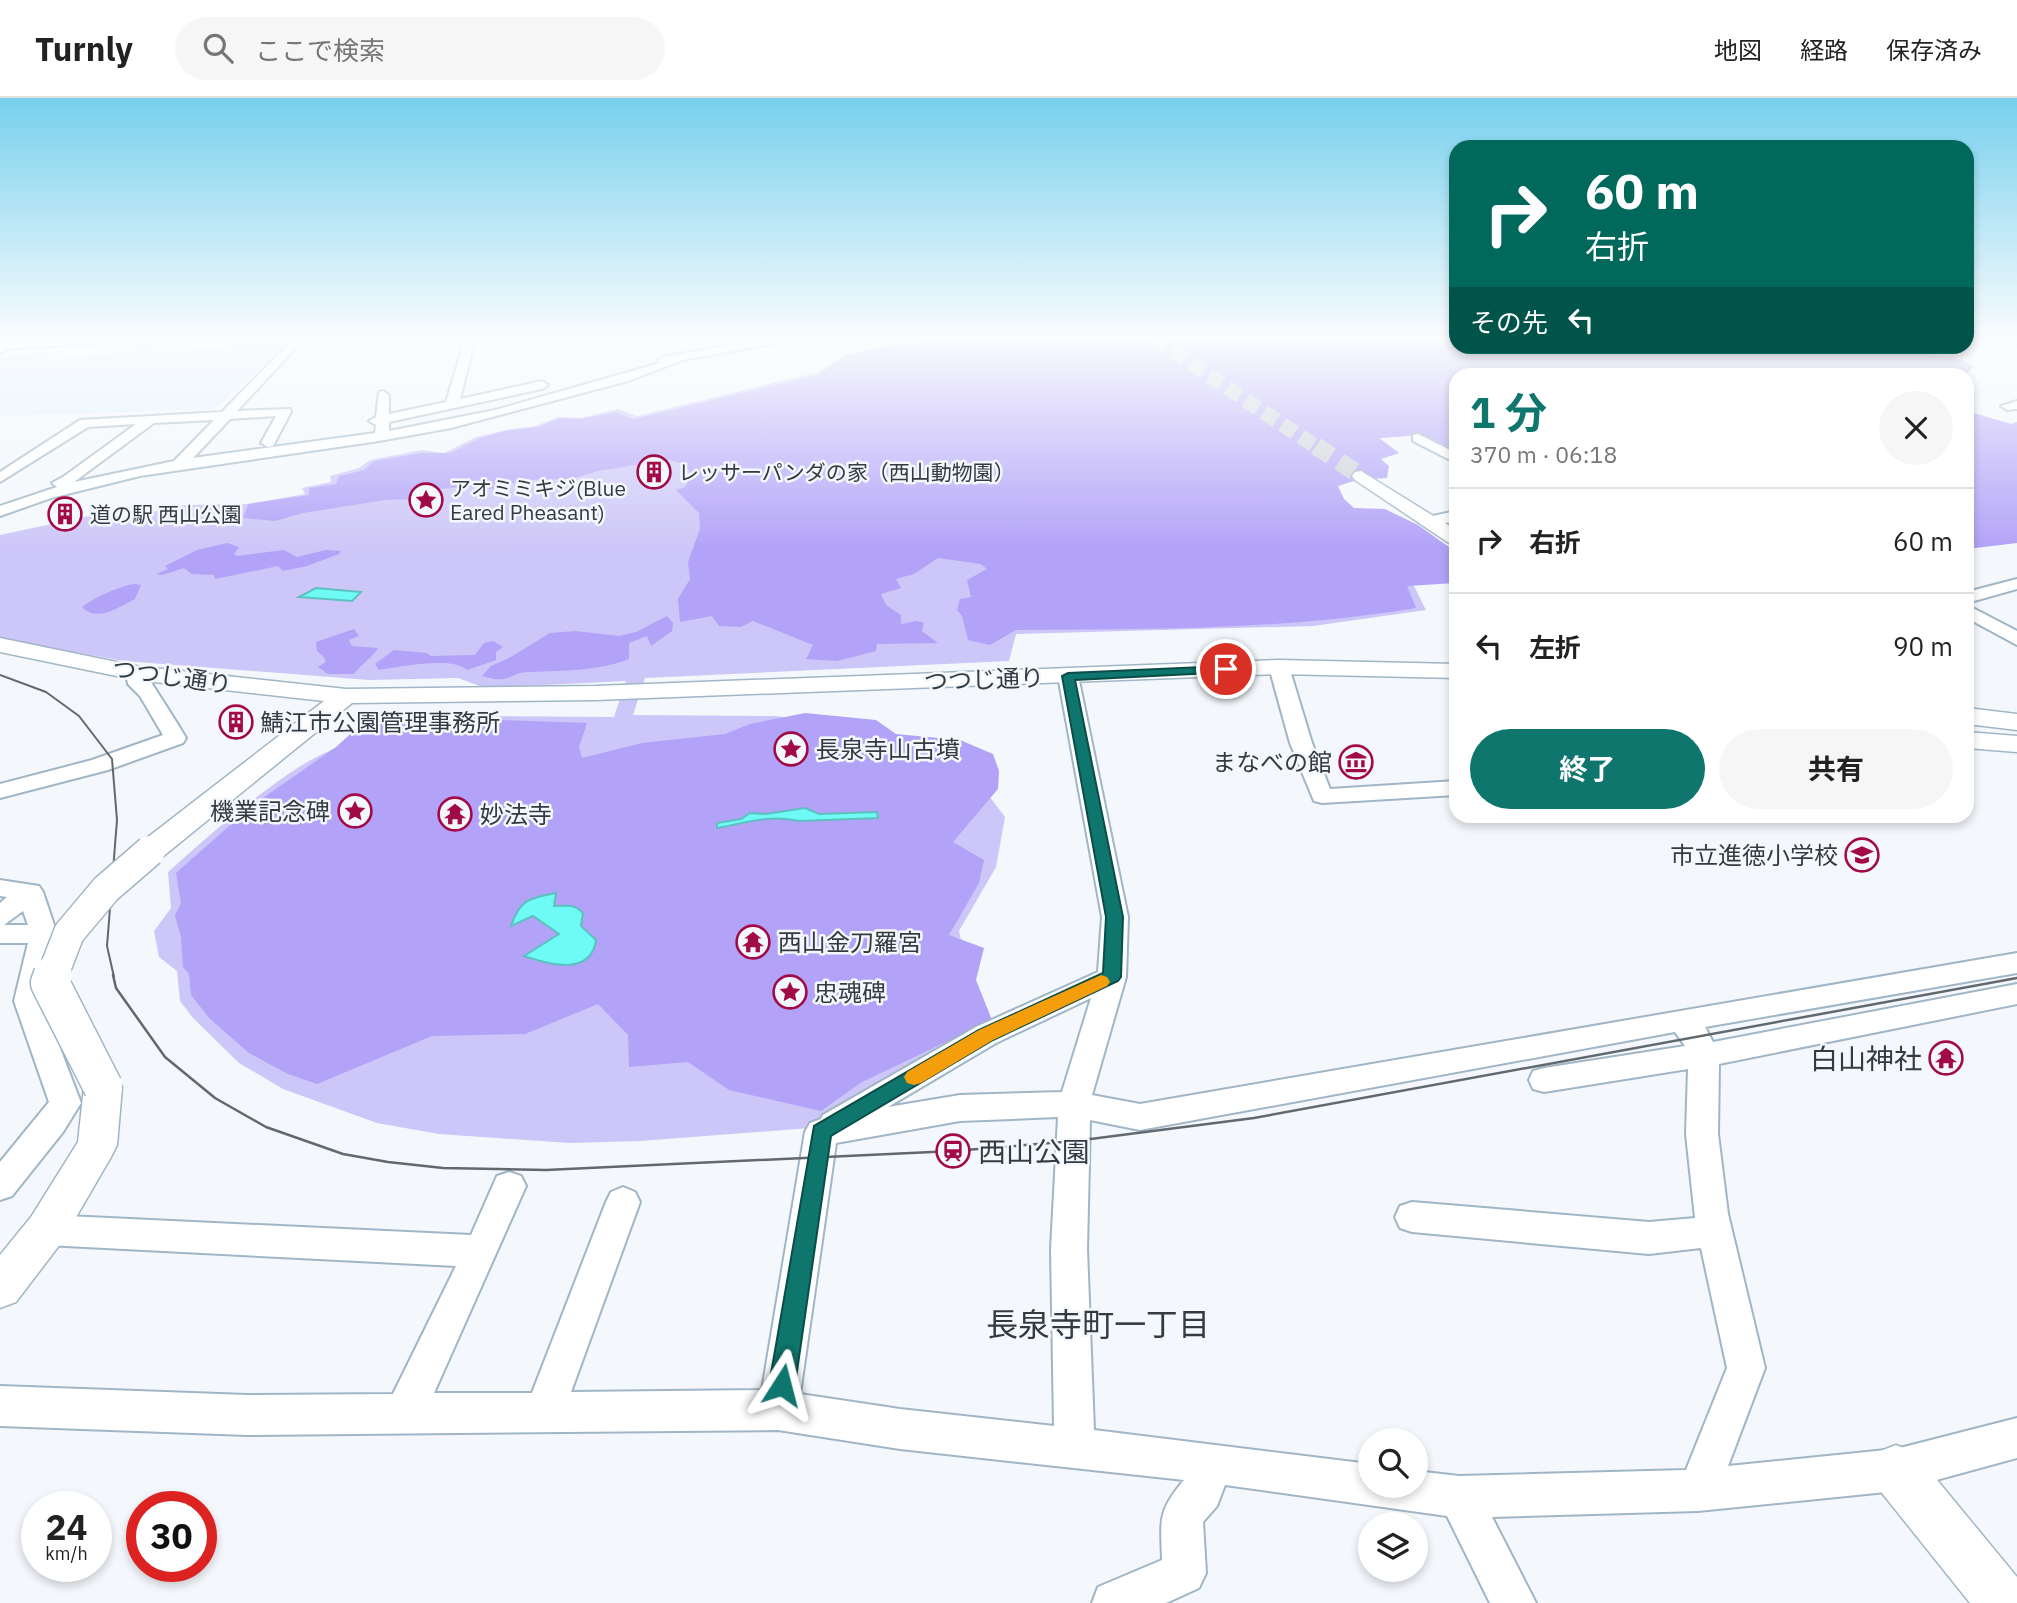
<!DOCTYPE html>
<html lang="ja">
<meta charset="utf-8">
<style>
:root{--surface:#fff;--page:#f6f6f6;--text:#222;--muted:#767676;--line:#e0e0e0;--accent:#0f766e}
body{margin:0;font-family:"IBM Plex Sans","Noto Sans JP",sans-serif;background:var(--page);color:var(--text);height:100vh;display:flex;flex-direction:column;font-size:26px;white-space:nowrap}
*{box-sizing:border-box;margin:0}
p{font-size:23px;color:var(--muted)}
.icon{flex:none;width:38px;height:38px;fill:none;stroke:currentColor;stroke-width:2;stroke-linecap:round;stroke-linejoin:round}
.map{position:relative;flex:1;overflow:hidden}
.details{position:absolute;left:1449px;top:270px;width:525px;height:455px;display:flex;flex-direction:column;background:var(--surface);border-radius:21px;box-shadow:0 4px 10px #0003}
.details>*{flex:none}
.top-card{position:absolute;left:1449px;top:42px;width:525px;height:214px;border-radius:21px;box-shadow:0 4px 10px #0003;background:#00695c;color:#fff;overflow:hidden}
.buttons{position:absolute;left:1358px;top:1330px;display:grid;gap:14px}
.buttons a{display:grid;place-items:center;width:70px;height:70px;border-radius:50%;background:var(--surface);box-shadow:0 4px 10px #0003;font-size:35px}
.speed{position:absolute;left:21px;top:1393px;display:flex;gap:14px;font-size:35px;font-weight:700;text-align:center}
.speed>*{display:grid;place-content:center;width:91px;height:91px;border-radius:50%;background:var(--surface);box-shadow:0 4px 10px #0003;line-height:1}
.speed small{font-size:18px;font-weight:400}
.speed .limit{border:10px solid #d22;background:#fff;color:#111}
.pin{position:absolute;display:grid;place-items:center;width:60px;height:60px;color:#fff;margin:-30px;border:4px solid #fff;border-radius:50%;box-shadow:0 2px 7px #0007}
.me{position:absolute;width:77px;margin:-38px;rotate:9deg;stroke-linejoin:round;filter:drop-shadow(0 0 5px #0008)}
.turn{display:flex;align-items:center;gap:24px;height:147px;padding:0 21px;font-size:32px}
.turn .icon{width:91px;height:91px;stroke-width:2.5}
.turn b{display:block;font-size:49px;line-height:60px}
.then{display:flex;align-items:center;height:66px;padding:0 21px;background:#0003;gap:14px;font-size:26px}
.round{display:grid;place-items:center;flex:none;width:74px;height:74px;border-radius:37px;background:var(--page)}
.headline{display:flex;align-items:center;justify-content:space-between;height:119px;padding:0 21px}
h1{font-size:42px;font-weight:700;line-height:52px;color:var(--accent)}
.cta{display:flex;gap:14px;margin-top:auto;padding:14px 21px}
.cta a{flex:1;height:80px;border-radius:42px;background:var(--accent);color:#fff;font-size:28px;font-weight:700;line-height:80px;text-align:center}
.cta a+a{background:var(--page);color:var(--text)}
ul{padding:0;list-style:none}
li{display:flex;align-items:center;gap:21px;height:105px;padding:0 21px;border-top:2px solid var(--line)}
li div{flex:1}
li b{display:block;font-size:26px}
li em{font-style:normal}
header{display:flex;align-items:center;gap:42px;box-sizing:border-box;height:98px;padding:0 35px;background:var(--surface);border-bottom:2px solid var(--line)}
header strong{font-size:33px}
nav{display:flex;gap:38px;margin-inline-start:auto;font-size:24px}
.search{width:490px;height:63px;background:var(--page);display:flex;align-items:center;gap:18px;box-sizing:border-box;padding:0 24px;border-radius:38px;color:var(--muted);font-size:26px}
.map>svg:first-child{display:block}
</style>
<header>
<strong>Turnly</strong>
<div class="search"><svg class="icon" aria-label="search" viewBox="0 0 24 24"><circle cx="10" cy="10" r="6"/><path d="M15 15l6 6"/></svg>ここで検索</div>
<nav><a>地図</a><a>経路</a><a>保存済み</a></nav>
</header>
<div class="map">
<svg width="2017" height="1505" viewBox="0 0 2017 1505">
<rect width="100%" height="100%" fill="#f4f8fc"/>
<path fill="#ddeefc" d="M 146,241 L 161,241 L 150,254 L 287,244 L 215,311 L 0,318 L 0,259 L 51,255 L 46,261 L 129,255 Z"/>
<path fill="#cdc6f8" d="M 939,241 L 1456,241 L 1456,248 L 1906,248 C 1927,261 1954,253 1973,269 L 1966,276 L 1456,276 L 1456,350 L 1443,349 L 1423,337 L 1379,340 L 1399,355 L 1380,361 L 1334,386 L 1337,401 L 1413,486 L 1426,512 L 1313,528 L 1016,536 L 1009,563 L 645,580 L 633,617 L 776,618 L 864,630 L 955,653 L 1005,719 L 996,769 L 959,833 L 980,931 L 823,1029 L 640,1043 L 570,1045 L 439,1036 L 377,1025 L 283,991 L 239,965 L 193,920 L 180,903 L 177,873 L 159,859 L 154,833 L 171,810 L 168,774 C 209,737 253,699 299,669 C 337,645 383,633 425,620 L 427,625 L 448,625 L 470,618 L 614,619 L 626,583 L 485,590 L 458,580 L 369,582 L 124,563 L 14,543 L 0,540 L 0,437 L 131,409 L 114,422 L 186,407 L 248,406 L 305,396 L 302,390 L 331,384 L 330,378 L 359,370 L 370,362 L 422,352 L 444,355 L 476,339 L 506,332 L 535,328 L 559,319 L 581,320 L 618,311 L 637,318 L 819,274 L 844,258 L 866,252 Z"/>
<path fill="#b2a2f8" d="M 940,241 L 1456,241 L 1456,248 L 1906,248 C 1927,261 1954,253 1973,269 L 1966,276 L 1456,276 L 1456,350 L 1443,349 L 1423,337 L 1379,340 L 1399,355 L 1381,361 L 1389,368 L 1387,380 L 1357,382 L 1338,388 L 1344,401 L 1354,410 L 1385,411 L 1418,427 L 1456,454 L 1456,485 L 1407,488 L 1416,510 C 1284,532 1150,531 1016,532 L 990,547 L 968,542 L 962,518 L 957,512 L 960,501 L 971,499 L 967,482 L 987,471 L 981,466 L 938,460 L 914,476 L 896,481 L 901,490 L 881,496 L 886,507 L 901,517 L 901,526 L 917,523 L 924,525 L 922,533 L 938,545 L 877,546 L 876,553 L 837,563 L 806,561 L 813,547 L 753,523 L 741,529 L 719,528 L 712,518 L 680,524 L 678,501 L 690,481 L 688,464 L 700,431 L 699,415 L 676,392 L 685,389 L 692,377 L 684,366 L 668,362 L 598,373 L 571,381 L 524,382 L 492,391 L 467,389 L 427,392 L 417,401 L 385,402 L 303,415 L 275,423 L 243,420 L 248,406 L 309,397 L 309,390 L 336,386 L 339,378 L 364,372 L 374,363 L 420,355 L 450,355 L 480,340 L 508,332 L 538,329 L 559,320 L 580,321 L 616,314 L 633,321 L 819,277 L 844,258 L 866,252 Z
M 1967,313 L 2011,326 L 2017,324 L 2017,445 L 1967,451 Z
M 227,445 L 239,449 L 234,456 L 237,458 L 284,452 L 297,459 L 326,452 L 341,453 L 339,456 L 307,468 L 283,473 L 278,468 L 215,481 L 214,477 L 192,476 L 184,470 L 162,477 L 156,476 L 168,471 L 165,468 L 197,452 Z
M 134,486 L 141,487 L 135,501 C 119,509 97,525 82,509 C 93,500 120,488 134,486 Z
M 667,518 L 673,525 L 672,533 L 651,548 L 647,538 L 629,545 L 629,561 C 596,574 564,572 529,574 C 506,575 513,587 482,578 L 491,568 L 509,560 L 550,535 L 575,533 L 619,538 L 636,534 Z
M 354,531 L 359,538 L 349,542 L 352,548 L 378,550 C 372,560 361,566 354,576 L 328,576 L 318,569 L 326,564 L 324,559 L 317,553 L 316,544 Z
M 493,543 L 503,549 L 496,554 L 496,562 L 467,572 C 452,558 399,569 379,572 L 375,566 L 394,552 L 427,555 L 431,558 L 475,557 L 484,545 Z
M 805,615 L 876,622 L 896,636 L 960,642 L 993,656 L 999,673 L 998,691 L 953,744 L 984,762 L 979,785 L 949,837 L 984,850 L 976,882 L 992,922 L 862,984 L 821,1013 L 729,992 L 688,964 L 629,969 L 628,937 L 598,906 L 525,936 L 432,938 L 317,986 L 288,976 L 249,955 L 210,921 L 191,897 L 189,876 L 183,869 L 181,839 L 175,818 L 181,805 L 176,775 L 253,707 L 336,649 L 368,620 L 434,630 L 471,621 L 587,625 L 579,649 L 582,660 L 642,645 L 725,636 L 750,626 Z"/>
<path fill="#6efaf5" stroke="#5cc1bf" stroke-width="2" d="M 316,490 L 361,494 L 352,503 L 299,499 Z
M 805,710 L 819,716 L 877,714 L 878,720 L 799,723 C 771,716 746,725 717,730 L 717,725 L 741,721 L 750,715 L 766,716 Z
M 556,795 L 554,808 C 566,808 574,805 583,815 L 581,828 L 596,842 C 591,879 547,866 524,858 L 559,836 L 533,818 L 511,828 C 520,801 530,800 556,795 Z"/>
<g fill="none" stroke-linecap="round" stroke-linejoin="round">
<path stroke="#cdd2d7" stroke-width="15" stroke-dasharray="15 7" stroke-linecap="butt" d="M 1154,241 L 1318,350"/>
<path stroke="#cdd2d7" stroke-width="18" stroke-dasharray="18 10" stroke-linecap="butt" d="M 1316,348 L 1361,378"/>
<defs>
<path id="minor" d="M 65,241 L 121,241 L 116,244 L 0,251 L 0,245 Z
M 293,241 L 304,241 L 237,313 L 290,311 L 291,314 L 273,348 L 268,349 L 261,345 L 276,318 L 230,321 L 193,360 L 375,335 L 376,327 L 369,323 L 376,319 L 379,294 L 383,293 L 389,297 L 389,316 L 446,304 L 465,241 L 475,241 L 460,301 L 542,283 L 548,287 L 542,291 L 389,324 L 389,333 L 495,312 L 646,269 L 660,265 L 657,262 L 663,259 L 764,241 L 786,241 L 781,244 L 683,262 L 628,283 L 451,330 L 379,343 L 140,378 L 51,400 L 0,418 L 0,408 L 57,389 L 52,385 L 63,379 L 136,326 L 88,329 L 0,384 L 0,374 L 80,322 L 222,314 ZM 214,322 L 174,363 L 74,384 L 154,325 Z
M 2017,303 L 2017,311 L 2007,312 L 2001,308 Z
M 1418,336 L 1456,355 L 1456,365 L 1413,343 L 1413,337 Z
M 1456,413 L 1456,423 L 1429,428 L 1421,423 L 1423,420 Z
M 2017,481 L 2017,491 L 1967,505 L 1967,494 Z
M 1967,507 L 2017,533 L 2017,547 L 1967,520 Z
M 1279,563 L 1289,569 L 1312,645 L 1330,691 L 1456,683 L 1456,697 L 1322,705 L 1314,703 L 1290,645 L 1269,569 Z
M 136,569 L 143,571 C 156,593 172,616 186,640 L 183,645 L 108,672 L 0,700 L 0,686 L 92,662 L 163,637 L 140,598 L 128,586 L 126,575 L 129,571 Z
M 1068,572 L 1075,574 L 1078,578 L 1128,819 L 1126,879 L 1092,997 L 1140,1006 L 2017,855 L 2017,875 L 1705,929 L 1713,944 L 2017,886 L 2017,906 L 1719,966 L 1718,1036 L 1728,1116 L 1765,1270 L 1728,1368 L 1896,1351 L 2017,1320 L 2017,1360 L 1896,1393 L 1698,1413 L 1492,1419 L 1536,1505 L 1490,1505 L 1447,1418 L 1225,1387 L 1217,1408 L 1203,1424 L 1206,1475 L 1199,1490 L 1166,1505 L 1092,1505 L 1098,1489 L 1162,1462 C 1161,1422 1157,1414 1184,1382 L 900,1351 L 778,1332 L 247,1337 L 0,1328 L 0,1288 L 247,1297 L 393,1296 L 456,1168 L 46,1147 L 34,1143 L 29,1132 L 34,1121 L 46,1117 L 471,1137 L 497,1078 L 509,1074 L 521,1078 L 526,1088 L 434,1295 L 532,1295 L 606,1104 L 611,1094 L 623,1089 L 635,1094 L 640,1104 L 571,1294 L 762,1292 L 805,1034 L 810,1025 L 821,1021 L 823,1017 L 976,929 L 1098,874 L 1102,819 L 1058,578 L 1061,574 ZM 1091,900 L 1062,994 L 960,997 L 888,1009 L 996,945 ZM 1675,934 L 1685,948 L 1544,970 L 1533,973 L 1529,982 L 1533,991 L 1544,994 L 1688,971 L 1686,1036 L 1695,1120 L 1649,1124 L 1412,1104 L 1400,1108 L 1395,1119 L 1400,1130 L 1412,1134 L 1649,1156 L 1701,1150 L 1727,1270 L 1686,1372 L 1459,1378 L 1416,1373 L 1416,1388 L 1370,1388 L 1370,1366 L 1094,1332 L 1087,1151 L 1090,1022 L 1140,1032 ZM 1058,1019 L 1051,1151 L 1054,1328 L 900,1311 L 800,1296 L 836,1045 L 960,1023 Z
M 0,782 L 39,788 L 43,794 L 57,836 L 42,903 L 81,1005 L 63,1034 L 12,1098 L 0,1102 L 0,1064 L 49,1004 L 14,903 L 28,845 L 0,845 L 0,805 L 7,799 L 0,798 ZM 23,813 L 28,827 L 4,827 Z"/>
<path id="tertiary" d="M 2009,241 L 2017,241 L 2017,246 L 2010,244 Z
M 1361,373 L 1456,432 L 1456,447 L 1449,445 L 1355,382 L 1352,378 L 1355,374 Z
M 0,540 L 136,568 L 346,591 L 596,588 L 1279,562 L 1456,566 L 1456,580 L 1279,576 L 596,602 L 352,605 L 161,760 L 150,762 L 139,760 L 135,753 L 139,746 L 324,603 L 136,582 L 0,554 Z
M 1967,610 L 2017,616 L 2017,632 L 1967,626 Z
M 1967,634 L 2017,638 L 2017,654 L 1967,650 Z
M 103,974 L 116,979 L 122,989 L 117,1047 L 111,1059 L 61,1145 L 16,1204 L 0,1210 L 0,1157 L 31,1119 L 78,1044 L 84,989 L 90,979 Z
M 1896,1347 L 1914,1354 L 2017,1479 L 2017,1505 L 1970,1505 L 1878,1390 L 1871,1372 L 1878,1354 Z"/>
<path id="trunk" d="M 6,241 L 28,241 L 0,255 L 0,243 Z"/>
</defs>
<use href="#minor" stroke="#a0b6c6" stroke-width="4"/>
<use href="#tertiary" stroke="#a0b6c6" stroke-width="3"/>
<use href="#trunk" stroke="#a0b6c6" stroke-width="4"/>
<use href="#minor" fill="#fff" fill-rule="evenodd"/>
<use href="#tertiary" fill="#fff" fill-rule="evenodd"/>
<use href="#trunk" fill="#fff" fill-rule="evenodd"/>
<path stroke="#61696f" stroke-width="2" d="M 0,577 L 46,594 L 79,618 L 112,661 L 117,722 L 107,848 L 114,879"/>
<path stroke="#61696f" stroke-width="2.5" d="M 113,877 L 116,890 L 165,959 L 215,1000 L 266,1029 L 343,1056 L 388,1064 L 443,1070 L 546,1072 L 953,1053 L 1075,1043 L 1254,1020 L 2017,880"/>
<defs>
<path id="tertiary-bridge-far1" d="M 52,879 L 69,835 L 106,791 L 150,753"/>
<path id="tertiary-bridge" d="M 53,877 L 50,885 L 103,989"/>
</defs>
<use href="#tertiary-bridge-far1" stroke="#a0b6c6" stroke-width="33" stroke-linecap="butt"/>
<use href="#tertiary-bridge" stroke="#a0b6c6" stroke-width="41" stroke-linecap="butt"/>
<use href="#tertiary-bridge-far1" stroke="#fff" stroke-width="30"/>
<use href="#tertiary-bridge" stroke="#fff" stroke-width="38"/>
</g>
<linearGradient id="sky" x2="0" y2="1"><stop stop-color="#77d0ed"/><stop offset="0.53" stop-color="#fafcfe"/><stop offset="1" stop-color="#fafcfe" stop-opacity="0"/></linearGradient>
<rect width="2017" height="452" fill="url(#sky)"/>
<path fill="#0f766e" stroke="#0a4d48" stroke-width="2" d="M 1226,568 L 1233,571 L 1231,574 L 1075,582 L 1123,819 L 1121,879 L 1118,883 L 993,942 L 831,1038 L 795,1287 L 791,1296 L 782,1299 L 773,1296 L 769,1287 L 814,1028 L 979,932 L 1103,875 L 1106,819 L 1062,578 L 1068,575 Z"/>
<path fill="#f59e0b" d="M 1101,877 L 1107,879 L 1110,884 L 1107,888 L 993,942 L 921,985 L 914,987 L 907,985 L 904,979 L 907,974 L 979,932 Z"/>
<defs>
<symbol id="building-ring" viewBox="-11 -11 22 22"><circle r="9.5" fill="#f4f8fc" stroke="#a20947" stroke-width="1.5"/><path d="M-4-6H4V6H1V3H-1V6H-4ZM-2.5-4.3h1.7v1.8h-1.7ZM.8-4.3h1.7v1.8H.8ZM-2.5-1h1.7V.8h-1.7ZM.8-1h1.7V.8H.8Z" fill="#a20947"/></symbol>
<symbol id="sight-ring" viewBox="-11 -11 22 22"><circle r="9.5" fill="#f4f8fc" stroke="#a20947" stroke-width="1.5"/><path d="M0-6L1.8-2.2L6-1.7L2.9 1.2L3.7 5.4L0 3.3L-3.7 5.4L-2.9 1.2L-6-1.7L-1.8-2.2Z" fill="#a20947"/></symbol>
<symbol id="museum-ring" viewBox="-11 -11 22 22"><circle r="9.5" fill="#f4f8fc" stroke="#a20947" stroke-width="1.5"/><path d="M0-6L6-3V-2H-6V-3ZM-5-1h2V3h-2ZM-1-1h2V3h-2ZM3-1h2V3H3ZM-6 4H6V6H-6Z" fill="#a20947"/></symbol>
<symbol id="temple-ring" viewBox="-11 -11 22 22"><circle r="9.5" fill="#f4f8fc" stroke="#a20947" stroke-width="1.5"/><path d="M0-6L5-2H3V0L6.5 2.5H4V6H1.5V3h-3V6H-4V2.5H-6.5L-3 0V-2H-5Z" fill="#a20947"/></symbol>
<symbol id="school-ring" viewBox="-11 -11 22 22"><circle r="9.5" fill="#f4f8fc" stroke="#a20947" stroke-width="1.5"/><path d="M0-5L7-2L0 1L-7-2ZM-4 1L0 2.5L4 1V4Q0 6-4 4Z" fill="#a20947"/></symbol>
<symbol id="station-ring" viewBox="-11 -11 22 22"><circle r="9.5" fill="#f4f8fc" stroke="#a20947" stroke-width="1.5"/><path d="M-3-6H3Q5-6 5-4V2Q5 4 3 4L4.5 6H3L1.5 4h-3L-3 6H-4.5L-3 4Q-5 4-5 2V-4Q-5-6-3-6ZM-3.5-4v3h7v-3ZM-3.5 1v1.5H-2V1ZM2 1v1.5H3.5V1Z" fill="#a20947"/></symbol>
</defs>
<g fill-rule="evenodd">
<use href="#building-ring" x="635" y="355" width="38" height="38"/>
<use href="#sight-ring" x="407" y="383" width="38" height="38"/>
<use href="#building-ring" x="46" y="397" width="38" height="38"/>
<use href="#building-ring" x="217" y="605" width="38" height="38"/>
<use href="#sight-ring" x="772" y="632" width="38" height="38"/>
<use href="#museum-ring" x="1337" y="645" width="38" height="38"/>
<use href="#sight-ring" x="336" y="694" width="38" height="38"/>
<use href="#temple-ring" x="436" y="697" width="38" height="38"/>
<use href="#school-ring" x="1843" y="738" width="38" height="38"/>
<use href="#temple-ring" x="734" y="825" width="38" height="38"/>
<use href="#sight-ring" x="771" y="875" width="38" height="38"/>
<use href="#temple-ring" x="1927" y="941" width="38" height="38"/>
<use href="#station-ring" x="934" y="1034" width="38" height="38"/>
</g>
<g text-anchor="middle" dominant-baseline="central" stroke-width="5" stroke-linejoin="round" paint-order="stroke">
<g font-size="21" fill="#323b42" stroke="#f4f8fc" text-anchor="start">
<text x="678" y="374">レッサーパンダの家（西山動物園）</text>
<text x="450" y="390">アオミミキジ(Blue<tspan x="450" dy="24">Eared Pheasant)</tspan></text>
<text x="90" y="416">道の駅 西山公園</text>
</g>
<g font-size="24" fill="#323b42" stroke="#f4f8fc">
<text transform="translate(172 578) rotate(8)">つつじ通り</text>
<text transform="translate(984 581) rotate(-2)">つつじ通り</text>
</g>
<g font-size="24" fill="#323b42" stroke="#f4f8fc" text-anchor="start">
<text x="260" y="624">鯖江市公園管理事務所</text>
<text x="816" y="651">長泉寺山古墳</text>
<text x="1332" y="664" text-anchor="end">まなべの館</text>
<text x="330" y="713" text-anchor="end">機業記念碑</text>
<text x="480" y="716">妙法寺</text>
<text x="1838" y="757" text-anchor="end">市立進徳小学校</text>
<text x="778" y="844">西山金刀羅宮</text>
<text x="814" y="894">忠魂碑</text>
</g>
<g font-size="28" fill="#323b42" stroke="#f4f8fc" text-anchor="end">
<text x="1922" y="960">白山神社</text>
<text x="978" y="1053" text-anchor="start">西山公園</text>
</g>
<g font-size="32" fill="#323b42" stroke="#f4f8fc">
<text x="1098" y="1226">長泉寺町一丁目</text>
</g>
</g>
</svg>
<div class="buttons">
<a><svg class="icon" aria-label="search" viewBox="0 0 24 24"><circle cx="10" cy="10" r="6"/><path d="M15 15l6 6"/></svg></a>
<a><svg class="icon" aria-label="layers" viewBox="0 0 24 24"><path d="M12 4l9 5-9 5-9-5zM3 14l9 5 9-5"/></svg></a>
</div>
<div class="speed"><div>24<small>km/h</small></div><div class="limit">30</div></div>
<div class="pin" style="left:1226px;top:571px;background:#d93025"><svg class="icon" aria-label="arrive" viewBox="0 0 24 24"><path d="M6 21V4h12l-3 4 3 4H6"/></svg></div>
<svg class="me" style="left:782px;top:1287px" viewBox="-20 -20 40 40"><path d="M0-17L14 15 0 8-14 15z" fill="#0f766e" stroke="#fff" stroke-width="4"/></svg>
<div class="top-card">
<div class="turn"><svg class="icon" aria-label="right" viewBox="0 0 24 24"><path d="M7 20v-9h11M14 6l5 5-5 5"/></svg><div><b>60 m</b>右折</div></div>
<div class="then">その先<svg class="icon" aria-label="left" viewBox="0 0 24 24"><path d="M17 20v-9H6M10 6l-5 5 5 5"/></svg></div>
</div>
<section class="details">
<div class="headline"><div><h1>1 分</h1><p>370 m · 06:18</p></div><a class="round"><svg class="icon" aria-label="close" viewBox="0 0 24 24"><path d="M6 6l12 12M18 6L6 18"/></svg></a></div>
<ul>
<li><svg class="icon" aria-label="right" viewBox="0 0 24 24"><path d="M7 20v-9h11M14 6l5 5-5 5"/></svg><div><b>右折</b></div><em>60 m</em></li>
<li><svg class="icon" aria-label="left" viewBox="0 0 24 24"><path d="M17 20v-9H6M10 6l-5 5 5 5"/></svg><div><b>左折</b></div><em>90 m</em></li>
</ul>
<div class="cta"><a>終了</a><a>共有</a></div>
</section>
</div>
